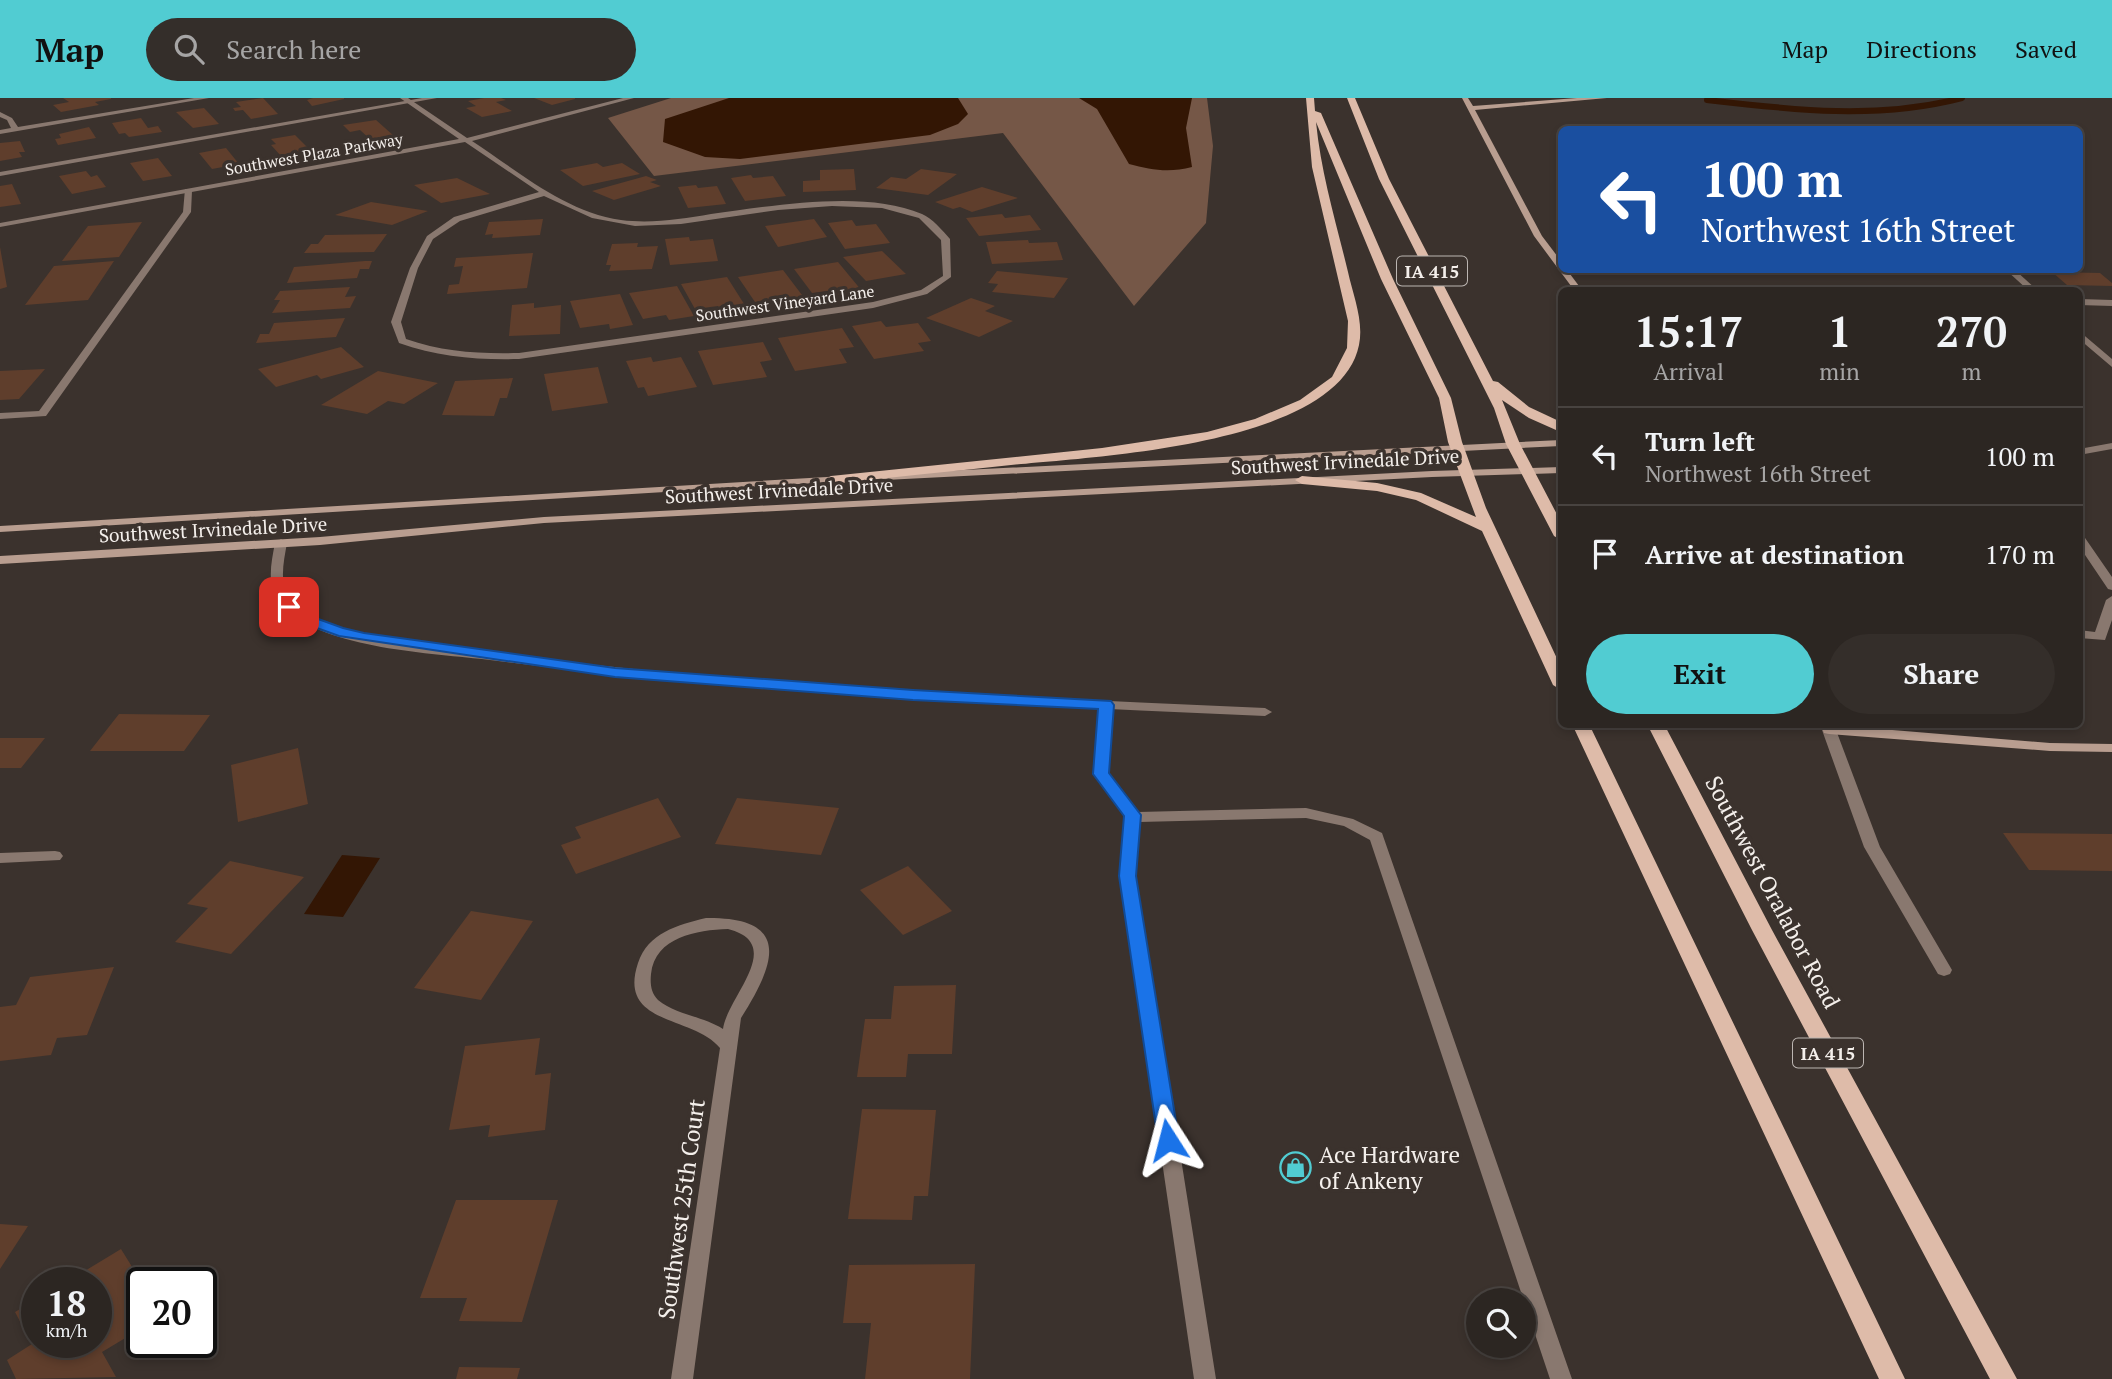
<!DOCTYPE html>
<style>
:root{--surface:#2c2622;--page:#342e2a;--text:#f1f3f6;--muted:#a6a5a5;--line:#484340;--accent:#51ccd2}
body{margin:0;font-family:"PT Serif",serif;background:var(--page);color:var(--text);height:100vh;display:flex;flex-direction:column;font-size:26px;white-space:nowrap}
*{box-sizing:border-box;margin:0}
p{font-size:23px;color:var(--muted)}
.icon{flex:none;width:38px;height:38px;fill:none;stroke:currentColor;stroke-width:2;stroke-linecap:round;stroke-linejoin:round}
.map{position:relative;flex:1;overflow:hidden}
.side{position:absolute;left:1558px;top:189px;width:525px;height:441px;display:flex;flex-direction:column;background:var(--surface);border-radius:10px;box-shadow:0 4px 10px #0003,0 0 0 2px var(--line)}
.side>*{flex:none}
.hud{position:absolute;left:1558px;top:28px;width:525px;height:147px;border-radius:10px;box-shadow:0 4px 10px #0003,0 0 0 2px var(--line);background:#1a4fa0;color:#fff;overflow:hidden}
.controls{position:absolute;left:1466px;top:1190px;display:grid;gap:14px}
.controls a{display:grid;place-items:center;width:70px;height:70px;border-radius:50%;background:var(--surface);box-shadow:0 4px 10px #0003,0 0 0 2px var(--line);font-size:35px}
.speed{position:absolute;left:21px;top:1169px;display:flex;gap:14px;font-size:35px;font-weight:700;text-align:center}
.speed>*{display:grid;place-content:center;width:91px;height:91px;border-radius:50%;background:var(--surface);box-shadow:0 4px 10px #0003,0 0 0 2px var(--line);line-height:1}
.speed small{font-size:18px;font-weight:400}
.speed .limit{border:4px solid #111;border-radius:10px;background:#fff;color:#111}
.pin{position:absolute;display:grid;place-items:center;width:60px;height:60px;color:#fff;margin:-30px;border-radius:14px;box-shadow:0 4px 10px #0006}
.me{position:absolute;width:77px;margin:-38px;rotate:351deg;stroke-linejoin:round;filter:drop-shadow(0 0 5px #0008)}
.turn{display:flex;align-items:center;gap:24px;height:147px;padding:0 28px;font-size:32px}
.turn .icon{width:91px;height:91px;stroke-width:2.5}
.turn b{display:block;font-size:49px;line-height:60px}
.eta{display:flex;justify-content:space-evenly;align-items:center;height:119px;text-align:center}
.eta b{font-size:42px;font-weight:700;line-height:49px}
.cta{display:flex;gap:14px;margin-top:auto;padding:14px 28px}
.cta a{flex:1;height:80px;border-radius:42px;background:var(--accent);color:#111;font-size:28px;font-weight:700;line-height:80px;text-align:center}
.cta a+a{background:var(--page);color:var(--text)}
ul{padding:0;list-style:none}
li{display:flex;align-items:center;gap:21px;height:98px;padding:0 28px;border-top:2px solid var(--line)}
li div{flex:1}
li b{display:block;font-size:26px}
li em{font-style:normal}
header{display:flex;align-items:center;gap:42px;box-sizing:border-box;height:98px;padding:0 35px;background:var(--accent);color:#111}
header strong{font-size:33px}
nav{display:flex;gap:38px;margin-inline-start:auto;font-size:24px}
.search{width:490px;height:63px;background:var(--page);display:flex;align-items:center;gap:18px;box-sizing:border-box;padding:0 24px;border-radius:38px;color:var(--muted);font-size:26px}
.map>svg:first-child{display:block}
</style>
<header>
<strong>Map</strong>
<div class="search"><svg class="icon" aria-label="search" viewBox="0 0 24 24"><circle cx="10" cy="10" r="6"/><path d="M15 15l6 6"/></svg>Search here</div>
<nav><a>Map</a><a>Directions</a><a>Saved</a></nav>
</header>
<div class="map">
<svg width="2112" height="1281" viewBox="0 0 2112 1281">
<rect width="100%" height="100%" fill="#3b322d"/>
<path fill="#755747" d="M 671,0 L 1207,0 L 1213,48 L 1206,125 L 1134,208 L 1003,35 L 654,78 L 608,20 Z"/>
<path fill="#331604" d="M 729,0 L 958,0 L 968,16 L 958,26 L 930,37 L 740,61 L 705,59 L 663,44 L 665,21 Z
M 1079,0 L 1192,0 L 1186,30 L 1192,69 C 1169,75 1151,72 1129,66 L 1097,11 Z
M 342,757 L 380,760 L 343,819 L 304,816 Z"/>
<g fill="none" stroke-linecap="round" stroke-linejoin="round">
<path stroke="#331604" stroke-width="6" d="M 1707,2 C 1793,12 1877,22 1962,0"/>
</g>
<path fill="#5f3e2c" d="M 63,0 L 111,0 L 111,1 L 95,4 L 99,7 L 61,14 L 53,7 L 69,4 Z
M 263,0 L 278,16 L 251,21 L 243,12 L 235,13 L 233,10 L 241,9 L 236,4 Z
M 313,0 L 344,0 L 344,1 L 312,8 L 307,2 Z
M 484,0 L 501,0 L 506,2 L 496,4 L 512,13 L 482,19 L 466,10 L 476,8 L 468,3 Z
M 534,0 L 575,0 L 575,1 L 552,7 Z
M 204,10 L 219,26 L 193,30 L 176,14 Z
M 141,20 L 148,30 L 158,28 L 162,34 L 129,39 L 125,35 L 119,36 L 112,25 Z
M 376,22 L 394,38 L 371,42 L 360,32 L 350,34 L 343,27 Z
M 89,29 L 96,40 L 58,47 L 55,41 L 61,40 L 59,36 Z
M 295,37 L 311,53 L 281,58 L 271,47 L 276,46 L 271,41 Z
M 20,43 L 25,54 L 19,54 L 22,59 L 0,63 L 0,45 Z
M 226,50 L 239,66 L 212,71 L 199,55 Z
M 158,60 L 172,78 L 143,83 L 130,65 Z
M 597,65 L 603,69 L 622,65 L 640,76 L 583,88 L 560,72 Z
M 854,71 L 856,92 L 803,94 L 803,83 L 820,82 L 820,72 Z
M 921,71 L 957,76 L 928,97 L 876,90 L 891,79 L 906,81 Z
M 86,73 L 91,79 L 97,77 L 106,89 L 72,96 L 59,78 Z
M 751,77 L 753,80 L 773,78 L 786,98 L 745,103 L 731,80 Z
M 646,78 L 657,82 L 650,84 L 661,88 L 614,102 L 592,93 Z
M 457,80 L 490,96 L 441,105 L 414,87 Z
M 12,86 L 21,106 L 0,109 L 0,88 Z
M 696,87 L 698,90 L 717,88 L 726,106 L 688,110 L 678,89 Z
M 982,89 L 1018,100 L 972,114 L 960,109 L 953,111 L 935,104 Z
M 371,104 L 428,113 L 392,127 L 335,117 Z
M 1002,116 L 1005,120 L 1030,117 L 1041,132 L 979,138 L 966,120 Z
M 543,121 L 540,137 L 492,140 L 493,136 L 485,137 L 489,124 Z
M 814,121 L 827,139 L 778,149 L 765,128 Z
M 852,122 L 856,128 L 876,126 L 890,145 L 845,151 L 828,125 Z
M 142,124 L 119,159 L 62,163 L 88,128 Z
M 387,136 L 374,154 L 304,155 L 311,146 L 318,146 L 325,137 Z
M 689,139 L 690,143 L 713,141 L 718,163 L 670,167 L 665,141 Z
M 1028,142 L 1029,145 L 1057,144 L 1063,162 L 992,166 L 986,144 Z
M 638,145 L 637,149 L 658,148 L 652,171 L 609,173 L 611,167 L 606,167 L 612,146 Z
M 0,149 L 7,189 L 0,191 Z
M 882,153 L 906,176 L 866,183 L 843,159 Z
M 533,155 L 527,190 L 447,196 L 449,187 L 459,186 L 463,168 L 454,169 L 456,160 Z
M 114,163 L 88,202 L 25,207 L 54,168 Z
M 365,163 L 372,163 L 369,171 L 360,171 L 357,180 L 287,185 L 294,169 Z
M 838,164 L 862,193 L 838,197 L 834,192 L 812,195 L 794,171 Z
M 783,172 L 805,201 L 780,205 L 777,200 L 755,204 L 738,179 Z
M 997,173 L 1068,180 L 1054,200 L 992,194 L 998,186 L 988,185 Z
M 2052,174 L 2100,175 L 2112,185 L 2112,188 L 2067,187 Z
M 727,179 L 746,209 L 721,213 L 718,208 L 695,211 L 681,186 Z
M 677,188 L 694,218 L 669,222 L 666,217 L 643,221 L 629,195 Z
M 350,189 L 345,199 L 356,198 L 350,210 L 272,215 L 280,202 L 274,202 L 280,193 Z
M 620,196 L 633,227 L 610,231 L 609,226 L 580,230 L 570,203 Z
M 971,200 L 995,208 L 985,213 L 1013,223 L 979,239 L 926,220 Z
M 534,205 L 534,210 L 561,207 L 560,236 L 509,238 L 512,207 Z
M 345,220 L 336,239 L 256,245 L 260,236 L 269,236 L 274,225 Z
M 881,223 L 886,229 L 918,225 L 931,243 L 918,245 L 924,253 L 874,261 L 852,228 Z
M 842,230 L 854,249 L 839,251 L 847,265 L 795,273 L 778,240 Z
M 763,244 L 772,262 L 760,264 L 767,279 L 713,287 L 698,253 Z
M 341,249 L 364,269 L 321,281 L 317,277 L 276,289 L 258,271 Z
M 651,259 L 653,264 L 681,259 L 697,289 L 648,298 L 644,289 L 638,290 L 626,263 Z
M 598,269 L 608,305 L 552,313 L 544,276 Z
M 45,271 L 19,301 L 0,302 L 0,273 Z
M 378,273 L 438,285 L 404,306 L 388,303 L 367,316 L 321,307 Z
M 513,280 L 507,300 L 500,300 L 494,318 L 442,317 L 455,283 Z
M 119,616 L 210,617 L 184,653 L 90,653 Z
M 0,640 L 45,640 L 21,670 L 0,670 Z
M 298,650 L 308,706 L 238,724 L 231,667 Z
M 658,700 L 681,739 L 576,776 L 561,747 L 581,740 L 575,729 Z
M 737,700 L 839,710 L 821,757 L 715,746 Z
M 2003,735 L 2112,736 L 2112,773 L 2029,772 Z
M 230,763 L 304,779 L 231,856 L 175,844 L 208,810 L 187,806 Z
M 908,768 L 952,813 L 903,837 L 860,792 Z
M 471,813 L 533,823 L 481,902 L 414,890 Z
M 114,869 L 87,937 L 57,940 L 51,957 L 0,963 L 0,909 L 16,907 L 30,879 Z
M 956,887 L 952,956 L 908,956 L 906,979 L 857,979 L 865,921 L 891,921 L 894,888 Z
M 540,940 L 535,977 L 551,975 L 545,1032 L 488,1039 L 490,1027 L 449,1032 L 465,948 Z
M 862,1011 L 936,1012 L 928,1098 L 914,1098 L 912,1122 L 848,1121 Z
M 456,1102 L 558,1102 L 522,1224 L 459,1223 L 467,1200 L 420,1200 Z
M 0,1126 L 28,1128 L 0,1171 Z
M 121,1151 L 142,1185 L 142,1230 L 102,1254 L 116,1279 L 16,1281 L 7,1262 L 32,1246 L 15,1214 L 37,1201 L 37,1244 L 96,1244 L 96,1185 L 65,1185 Z
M 975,1166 L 970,1281 L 865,1281 L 871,1225 L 843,1225 L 849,1167 Z
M 459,1269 L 520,1270 L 517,1281 L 456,1281 Z"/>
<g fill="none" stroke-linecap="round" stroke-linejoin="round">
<path fill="#89786f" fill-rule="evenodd" d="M 422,0 L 437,0 L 0,78 L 0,74 Z
M 185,91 L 192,93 L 191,114 L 46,318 L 0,321 L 0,315 L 39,313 L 183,114 Z
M 2079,435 L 2083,437 L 2112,479 L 2112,492 L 2108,491 L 2079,448 Z
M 2112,498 L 2112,522 L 2105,542 L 2079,540 L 2079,532 L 2095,534 L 2106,502 Z
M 1106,603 L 1113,607 L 1108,675 L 1138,714 L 1306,710 L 1353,721 L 1382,735 L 1572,1281 L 1550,1281 L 1370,742 L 1344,728 L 1306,720 L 1139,724 L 1136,777 L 1216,1281 L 1194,1281 L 1120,777 L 1125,718 L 1094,675 L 1099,607 Z"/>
<path fill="#89786f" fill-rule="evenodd" d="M 194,0 L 209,0 L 0,36 L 0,32 L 11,30 L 7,22 L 0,19 L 0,14 L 12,20 L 18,29 Z
M 400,0 L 408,0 L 467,40 L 623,0 L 634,0 L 472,43 C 518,73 565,114 621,122 C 651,126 682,121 711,116 C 773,108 864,91 922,116 C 932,120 943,133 950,141 L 951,179 L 927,196 L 873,210 L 519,261 C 477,262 438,259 399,245 L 391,224 L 410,170 L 427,138 L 454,119 L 539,94 L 465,44 L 0,129 L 0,125 L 459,41 ZM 544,98 L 592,120 L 635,128 L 681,126 L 778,112 L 832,108 L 882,110 L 919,120 L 941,142 L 943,178 L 921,192 L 873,204 L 519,255 C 480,256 443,254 406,241 L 401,224 L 418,170 L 433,141 L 460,123 Z
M 2006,172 L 2015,172 L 2037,192 L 2028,192 Z
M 2079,201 L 2112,202 L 2112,208 L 2079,207 Z
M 2079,233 L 2112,261 L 2112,269 L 2079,241 Z
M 2112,345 L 2112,351 L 2079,357 L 2079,351 Z
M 281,441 L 287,445 C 283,467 277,493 297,509 C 346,547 440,548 501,556 C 754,588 1010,599 1265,610 L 1272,614 L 1265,618 C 1009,607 753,596 498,563 C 437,555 337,553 288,514 C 265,496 270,470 275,445 Z
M 1829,628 L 1836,632 L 1880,749 L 1952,872 L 1950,876 L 1944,878 L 1938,876 L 1864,749 L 1822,632 Z
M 55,753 L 60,754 L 63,758 L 60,762 L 0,765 L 0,755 Z
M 706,820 C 792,819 776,865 741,920 L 693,1281 L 671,1281 L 720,950 C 693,917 617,928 638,865 C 648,835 677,827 706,820 ZM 728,831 C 787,846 727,899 723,931 C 703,918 676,917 658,902 C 651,895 650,886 651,876 C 655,839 697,832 728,831 Z"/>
<path fill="#b99e90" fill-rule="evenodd" d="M 1462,0 L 1468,0 L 1473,8 L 1577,0 L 1607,0 L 1475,12 L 1542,138 L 1561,163 L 1561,172 L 1567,172 L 1582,192 L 1574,192 L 1534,138 Z
M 1561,342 L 1561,348 L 885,382 L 879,379 L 885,376 Z
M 1561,369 L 1561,375 L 1432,379 L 544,425 L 320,447 L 0,466 L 0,458 L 320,439 L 544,419 L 1432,373 Z
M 844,378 L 850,381 L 848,383 L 0,434 L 0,428 Z
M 1820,626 L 2050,645 L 2112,646 L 2112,654 L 2050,653 L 1829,636 L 1824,635 Z"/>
<path fill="#debba9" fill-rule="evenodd" d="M 1306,0 L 1314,0 L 1315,13 L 1321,15 L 1393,181 L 1451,300 L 1462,344 L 1486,410 L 1561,569 L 1561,592 L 1553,587 L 1482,433 L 1416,402 L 1377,393 L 1302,386 L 1295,382 L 1302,378 L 1377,385 L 1421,395 L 1476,419 L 1448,344 L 1439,300 L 1381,181 L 1316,24 C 1321,75 1336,124 1348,174 C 1353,197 1364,223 1359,247 C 1339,346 1102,358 1021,366 C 958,373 894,379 831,386 L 824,382 L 831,378 L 1102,350 L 1207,334 L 1255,321 L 1300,302 L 1332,279 L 1347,250 L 1348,223 L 1312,69 Z
M 1347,0 L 1355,0 L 1389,81 L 1493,283 L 1498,284 L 1529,309 L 1561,324 L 1561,333 L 1556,332 L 1529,320 L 1502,302 L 1520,346 L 1561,424 L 1561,442 L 1554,438 L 1506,346 L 1494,310 L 1379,81 Z
M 1572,626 L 1589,626 L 1905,1281 L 1879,1281 Z
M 1647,626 L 1664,626 L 1772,832 L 2017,1281 L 1990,1281 L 1752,832 Z"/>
</g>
<path fill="#1a73e8" stroke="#114b97" stroke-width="2" d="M 289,505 L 310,518 L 343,530 L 364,535 L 615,570 L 913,592 L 1111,603 L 1114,607 L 1109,675 L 1141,717 L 1136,778 L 1179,1042 L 1176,1049 L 1168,1051 L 1161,1049 L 1158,1042 L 1119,778 L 1124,718 L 1093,676 L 1098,611 L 913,602 L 615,579 L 339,538 L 300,524 L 282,509 Z"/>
<defs>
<symbol id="shop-ring" viewBox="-11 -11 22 22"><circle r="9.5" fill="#3b322d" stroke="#51ccd2" stroke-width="1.5"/><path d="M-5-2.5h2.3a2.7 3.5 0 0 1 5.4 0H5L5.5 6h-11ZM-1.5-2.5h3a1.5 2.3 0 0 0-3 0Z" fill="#51ccd2"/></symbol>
</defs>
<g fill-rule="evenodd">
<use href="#shop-ring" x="1278" y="1052" width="35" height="35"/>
</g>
<g text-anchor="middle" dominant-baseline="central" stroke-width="7" stroke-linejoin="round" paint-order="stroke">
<g font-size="16" fill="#f4efeb" stroke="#3b322d">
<text transform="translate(314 56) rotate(-10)">Southwest Plaza Parkway</text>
<text transform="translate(785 205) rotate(-8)">Southwest Vineyard Lane</text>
</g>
<g fill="#3b322d" stroke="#bcb6b2" stroke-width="2">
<rect x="1397" y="158.5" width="70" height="29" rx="5"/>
<rect x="1793" y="940.5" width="70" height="29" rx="5"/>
</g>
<g font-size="18" font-weight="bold" fill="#f4efeb">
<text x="1432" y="173">IA 415</text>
<text x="1828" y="955">IA 415</text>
</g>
<g font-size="19" fill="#f4efeb" stroke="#3b322d">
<text transform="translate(1345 363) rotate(-3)">Southwest Irvinedale Drive</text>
<text transform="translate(779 392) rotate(-3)">Southwest Irvinedale Drive</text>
<text transform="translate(213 431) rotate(-3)">Southwest Irvinedale Drive</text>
</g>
<g font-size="23" fill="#f4efeb" stroke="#3b322d">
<text transform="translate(1773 794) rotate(62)">Southwest Oralabor Road</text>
<text transform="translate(681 1111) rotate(-82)">Southwest 25th Court</text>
</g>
<g font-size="23" fill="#f4efeb" stroke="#3b322d" text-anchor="start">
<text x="1319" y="1056">Ace Hardware<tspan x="1319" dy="26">of Ankeny</tspan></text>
</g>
</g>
</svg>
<div class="controls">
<a><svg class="icon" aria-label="search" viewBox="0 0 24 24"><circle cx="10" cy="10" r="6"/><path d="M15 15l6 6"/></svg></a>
</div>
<div class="speed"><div>18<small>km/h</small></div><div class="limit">20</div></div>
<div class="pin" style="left:289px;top:509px;background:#d93025"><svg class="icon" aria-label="arrive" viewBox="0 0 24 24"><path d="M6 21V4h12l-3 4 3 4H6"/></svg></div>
<svg class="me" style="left:1168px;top:1042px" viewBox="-20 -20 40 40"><path d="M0-17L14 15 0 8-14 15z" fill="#1a73e8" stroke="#fff" stroke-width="4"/></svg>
<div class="hud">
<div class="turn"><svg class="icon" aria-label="left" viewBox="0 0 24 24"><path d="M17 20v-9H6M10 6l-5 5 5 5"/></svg><div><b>100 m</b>Northwest 16th Street</div></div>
</div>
<section class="side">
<div class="eta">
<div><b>15:17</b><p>Arrival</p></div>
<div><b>1</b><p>min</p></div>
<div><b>270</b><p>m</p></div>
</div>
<ul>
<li><svg class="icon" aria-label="left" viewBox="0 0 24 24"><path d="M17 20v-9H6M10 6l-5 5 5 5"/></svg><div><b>Turn left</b><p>Northwest 16th Street</p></div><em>100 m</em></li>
<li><svg class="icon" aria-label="arrive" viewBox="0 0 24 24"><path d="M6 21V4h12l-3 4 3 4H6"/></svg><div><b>Arrive at destination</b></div><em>170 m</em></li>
</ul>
<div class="cta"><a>Exit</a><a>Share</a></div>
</section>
</div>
